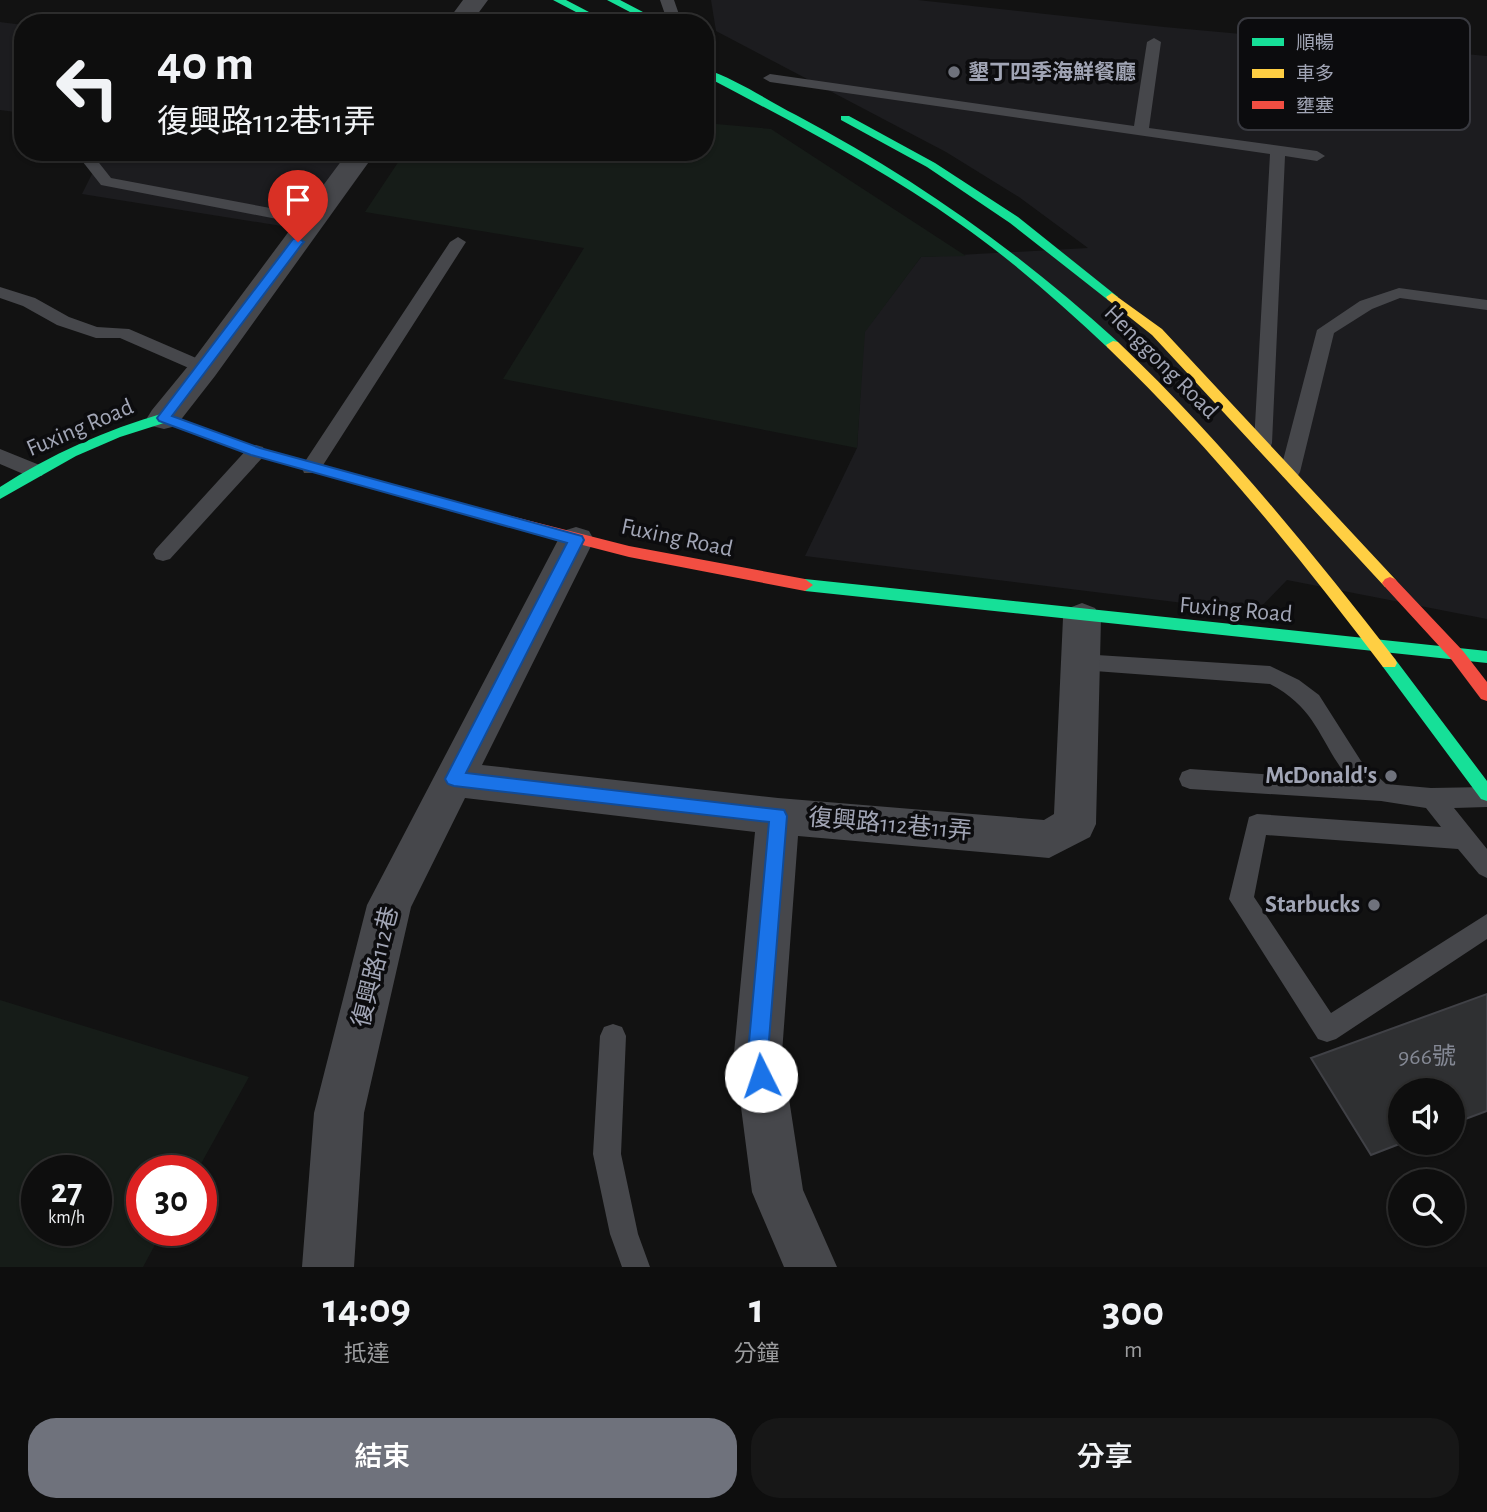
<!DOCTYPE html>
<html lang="zh-TW">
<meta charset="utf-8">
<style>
:root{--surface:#0e0e0e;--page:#171717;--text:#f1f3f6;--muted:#9b9c9e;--line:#2e2e2e;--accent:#6f727c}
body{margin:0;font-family:"Alegreya Sans","Noto Sans TC",sans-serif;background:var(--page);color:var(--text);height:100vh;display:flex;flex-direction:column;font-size:26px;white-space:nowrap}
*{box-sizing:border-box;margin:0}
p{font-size:23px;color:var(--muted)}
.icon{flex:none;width:38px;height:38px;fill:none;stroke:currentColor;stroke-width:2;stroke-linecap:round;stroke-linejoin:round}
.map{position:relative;height:1267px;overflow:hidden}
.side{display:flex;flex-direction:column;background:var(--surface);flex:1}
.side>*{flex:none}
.hud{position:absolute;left:14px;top:14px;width:700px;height:147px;border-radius:28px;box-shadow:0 2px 5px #0004,0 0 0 2px var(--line);background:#0e0e0e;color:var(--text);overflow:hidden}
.fabs{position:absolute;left:1388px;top:1078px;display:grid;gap:14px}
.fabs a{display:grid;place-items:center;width:77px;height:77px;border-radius:50%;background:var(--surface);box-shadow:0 2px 5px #0004,0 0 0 2px var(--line);font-size:35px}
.speed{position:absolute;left:21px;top:1155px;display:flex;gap:14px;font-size:35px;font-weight:700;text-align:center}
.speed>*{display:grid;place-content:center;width:91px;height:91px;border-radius:50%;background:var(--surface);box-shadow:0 2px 5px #0004,0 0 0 2px var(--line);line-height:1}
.speed small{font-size:18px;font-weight:400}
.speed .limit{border:10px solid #d22;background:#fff;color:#111}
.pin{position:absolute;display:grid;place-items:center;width:60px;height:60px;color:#fff;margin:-72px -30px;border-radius:50% 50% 50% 0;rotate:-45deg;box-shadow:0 0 7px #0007}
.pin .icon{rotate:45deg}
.me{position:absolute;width:77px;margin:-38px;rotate:356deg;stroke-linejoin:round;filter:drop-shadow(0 0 5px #0008)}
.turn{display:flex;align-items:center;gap:24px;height:147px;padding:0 28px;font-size:32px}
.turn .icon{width:91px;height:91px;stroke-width:2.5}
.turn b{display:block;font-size:49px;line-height:60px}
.eta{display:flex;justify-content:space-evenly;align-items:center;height:119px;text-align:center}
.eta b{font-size:42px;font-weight:600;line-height:49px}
.cta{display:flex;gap:14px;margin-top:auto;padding:14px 28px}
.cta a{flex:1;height:80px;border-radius:28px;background:var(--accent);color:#fff;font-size:28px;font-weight:600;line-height:80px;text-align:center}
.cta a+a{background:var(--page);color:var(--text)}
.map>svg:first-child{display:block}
</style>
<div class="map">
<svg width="1487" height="1267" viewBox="0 0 1487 1267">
<rect width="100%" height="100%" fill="#121212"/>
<path fill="#1c1c1f" d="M 711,0 L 918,0 L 1164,27 L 1487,56 L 1487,619 L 1287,580 L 1256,612 L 805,556 L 857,448 L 864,332 L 921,257 L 1088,248 L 1019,197 L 946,152 L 716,31 Z
M 0,22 L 23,25 L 23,113 L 0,110 Z
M 103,152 L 354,152 L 300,229 L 82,194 Z"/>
<path fill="#161c18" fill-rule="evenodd" d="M 705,123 L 771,129 L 966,256 L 921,257 L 865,332 L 857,448 L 503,379 L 584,248 L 365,212 L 405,152 L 705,152 Z
M 0,1000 L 249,1077 L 197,1171 L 142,1171 L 142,1230 L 163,1230 L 143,1267 L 0,1267 ZM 37,1171 L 96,1171 L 96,1230 L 37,1230 Z"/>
<path fill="#2f3032" stroke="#404146" stroke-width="2" d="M 1487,994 L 1487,1111 L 1452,1124 L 1452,1090 L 1400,1090 L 1402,1143 L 1371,1155 L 1311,1058 Z"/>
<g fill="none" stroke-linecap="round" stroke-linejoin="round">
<path fill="#46474b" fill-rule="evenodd" d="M 660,0 L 674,0 L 682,23 L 668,23 Z
M 1154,38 L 1161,42 L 1149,128 L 1317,151 L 1325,156 L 1317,161 L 1285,156 L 1272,443 L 1270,448 L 1256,448 L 1254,443 L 1270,154 L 770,82 L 763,78 L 770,74 L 1134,126 L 1147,42 Z
M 87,152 L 92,154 L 111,178 L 313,216 L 321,221 L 313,226 L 101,185 L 79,157 Z
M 458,237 L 466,242 L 318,473 L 304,473 L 302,468 L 304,463 L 450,242 Z
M 0,287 L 35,298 L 69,317 L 97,327 L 129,329 L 210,364 L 213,368 L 210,372 L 198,372 L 120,338 L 96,338 L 57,325 L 23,306 L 0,298 Z
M 1399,288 L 1487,300 L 1487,310 L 1400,298 L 1372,309 L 1334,333 L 1300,472 L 1297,477 L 1283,477 L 1280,472 L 1317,330 L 1360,301 Z
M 256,445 L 263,447 L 265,452 L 263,457 L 170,559 L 163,561 L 156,559 L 153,554 L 156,549 L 249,447 Z
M 0,449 L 42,466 L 44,471 L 42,476 L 28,476 L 0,464 Z
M 1081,654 L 1270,666 L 1299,680 L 1319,695 L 1361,761 L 1386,784 L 1431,788 L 1487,787 L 1487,807 L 1454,808 L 1487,849 L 1487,878 L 1479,874 L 1458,849 L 1266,835 L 1254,897 L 1331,1013 L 1487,914 L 1487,939 L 1336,1039 L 1327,1042 L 1318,1039 L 1229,899 L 1249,817 L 1257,814 L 1441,827 L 1426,808 L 1381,801 L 1190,789 L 1182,786 L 1179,779 L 1182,772 L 1190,769 L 1350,780 C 1319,742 1318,709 1270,684 L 1081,670 L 1073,668 L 1070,662 L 1073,656 Z
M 613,1024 L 622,1027 L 626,1036 L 621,1154 L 638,1234 L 650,1267 L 622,1267 L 610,1234 L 593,1154 L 600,1036 L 604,1027 Z"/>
<path fill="#46474b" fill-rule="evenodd" d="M 463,0 L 488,0 L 471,23 L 446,23 Z
M 348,152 L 376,152 L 215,376 L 176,426 L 164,429 L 152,426 L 147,418 L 152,410 L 193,360 Z
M 576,527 L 589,531 L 594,540 L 482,765 L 778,798 L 1044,820 L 1054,814 L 1063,618 L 1069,608 L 1082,603 L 1095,608 L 1101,618 L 1096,824 L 1090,837 L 1049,858 L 798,836 L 782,1053 L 803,1190 L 837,1267 L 784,1267 L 752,1192 L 734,1053 L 755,832 L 465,798 L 411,907 L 364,1113 L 354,1267 L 302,1267 L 314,1113 L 367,905 L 558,540 L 563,531 Z"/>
<path fill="#16e098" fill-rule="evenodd" d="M 553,0 L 566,0 L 610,23 L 597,23 Z
M 607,0 L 620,0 L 664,23 L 651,23 Z
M 705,69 C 736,79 767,100 796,115 C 915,178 1018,251 1118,342 L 1118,348 L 1108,348 C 1061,304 1013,261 960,224 C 880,167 792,122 705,76 Z
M 841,116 L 849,116 L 935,163 L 1018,217 L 1118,297 L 1112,301 L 1108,300 L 1010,223 L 927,167 L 841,120 Z
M 164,413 L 260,448 L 456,502 L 463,507 L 456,512 L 251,455 L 164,423 L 120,437 L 76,456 L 0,499 L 0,487 C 51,454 106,430 164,413 Z
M 805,579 L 1487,651 L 1487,663 L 805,591 L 797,585 Z
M 1389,657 L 1395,659 L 1487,781 L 1487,801 L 1481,799 L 1383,667 L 1381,663 L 1383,659 Z"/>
<path fill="#ffcf43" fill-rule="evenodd" d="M 1112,293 L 1162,329 L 1395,579 L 1398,583 L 1395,587 L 1385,587 L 1152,335 L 1108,300 L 1106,297 Z
M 1113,341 L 1118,342 C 1220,439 1308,547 1395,659 L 1397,663 L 1395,667 L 1383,667 C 1298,555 1210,446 1108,348 L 1106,345 Z"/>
<path fill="#f24e42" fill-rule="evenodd" d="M 456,502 L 629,546 L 805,579 L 813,585 L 805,591 L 629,557 L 451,511 L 449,507 Z
M 1390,577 L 1395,579 L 1463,651 L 1487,682 L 1487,701 L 1481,699 L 1451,659 L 1385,587 L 1382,583 L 1385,579 Z"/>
</g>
<path fill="#1a73e8" stroke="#114b97" stroke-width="2" d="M 298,238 L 304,242 L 302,244 L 172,416 L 260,448 L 582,536 L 584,540 L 466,773 L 784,810 L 787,816 L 768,1053 L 771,1076 L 768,1083 L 761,1086 L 754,1083 L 748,1053 L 769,822 L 454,786 L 448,784 L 445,779 L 567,543 L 251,455 L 159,421 L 157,418 L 293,239 Z"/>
<g fill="#6f727c" stroke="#0c0c0e" stroke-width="2.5">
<circle cx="954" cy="72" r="7"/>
<circle cx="1391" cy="776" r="7"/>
<circle cx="1374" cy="905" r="7"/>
</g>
<g text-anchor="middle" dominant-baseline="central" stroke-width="7" stroke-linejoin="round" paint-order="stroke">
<g font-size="21" font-weight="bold" fill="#a1a5b5" stroke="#0c0c0e" text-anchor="start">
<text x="968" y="72">墾丁四季海鮮餐廳</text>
</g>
<g font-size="24" fill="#a1a5b5" stroke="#0c0c0e">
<text transform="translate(1161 362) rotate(45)">Henggong Road</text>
<text transform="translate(80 428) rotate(-23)">Fuxing Road</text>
<text transform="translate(677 538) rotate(12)">Fuxing Road</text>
<text transform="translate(1236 610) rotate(5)">Fuxing Road</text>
<text transform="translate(890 825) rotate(5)">復興路112巷11弄</text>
<text transform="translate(376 967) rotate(-76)">復興路112巷</text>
</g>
<g font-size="24" font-weight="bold" fill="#a1a5b5" stroke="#0c0c0e" text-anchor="end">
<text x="1377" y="776">McDonald's</text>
<text x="1360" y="905">Starbucks</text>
</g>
<g font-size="24" fill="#848894">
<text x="1427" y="1057">966號</text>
</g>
</g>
<rect x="1238" y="18" width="232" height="112" rx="10" fill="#0c0c0e" stroke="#393a40" stroke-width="2"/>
<rect x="1252" y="38" width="32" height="8" fill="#16e098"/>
<rect x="1252" y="69" width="32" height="9" fill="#ffcf43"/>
<rect x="1252" y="101" width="32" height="8" fill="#f24e42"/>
<g font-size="19" fill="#a1a5b5">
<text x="1296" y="49">順暢</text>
<text x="1296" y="80">車多</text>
<text x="1296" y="112">壅塞</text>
</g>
</svg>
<div class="fabs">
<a><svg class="icon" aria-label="sound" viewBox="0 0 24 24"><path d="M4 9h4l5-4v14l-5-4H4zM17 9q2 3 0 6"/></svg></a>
<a><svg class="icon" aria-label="search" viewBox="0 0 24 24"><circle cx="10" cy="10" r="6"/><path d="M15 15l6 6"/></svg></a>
</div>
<div class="speed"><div>27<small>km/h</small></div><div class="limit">30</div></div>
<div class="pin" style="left:298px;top:242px;background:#d93025"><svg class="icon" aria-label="arrive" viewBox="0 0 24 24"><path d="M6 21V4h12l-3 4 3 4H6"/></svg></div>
<svg class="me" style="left:761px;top:1076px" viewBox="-20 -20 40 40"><circle r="19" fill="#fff"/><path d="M0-13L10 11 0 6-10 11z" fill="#1a73e8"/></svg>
<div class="hud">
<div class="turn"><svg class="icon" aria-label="left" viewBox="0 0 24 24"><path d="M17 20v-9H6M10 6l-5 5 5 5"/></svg><div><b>40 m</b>復興路112巷11弄</div></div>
</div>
</div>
<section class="side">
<div class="eta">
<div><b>14:09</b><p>抵達</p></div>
<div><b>1</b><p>分鐘</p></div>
<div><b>300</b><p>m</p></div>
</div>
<div class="cta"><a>結束</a><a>分享</a></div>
</section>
